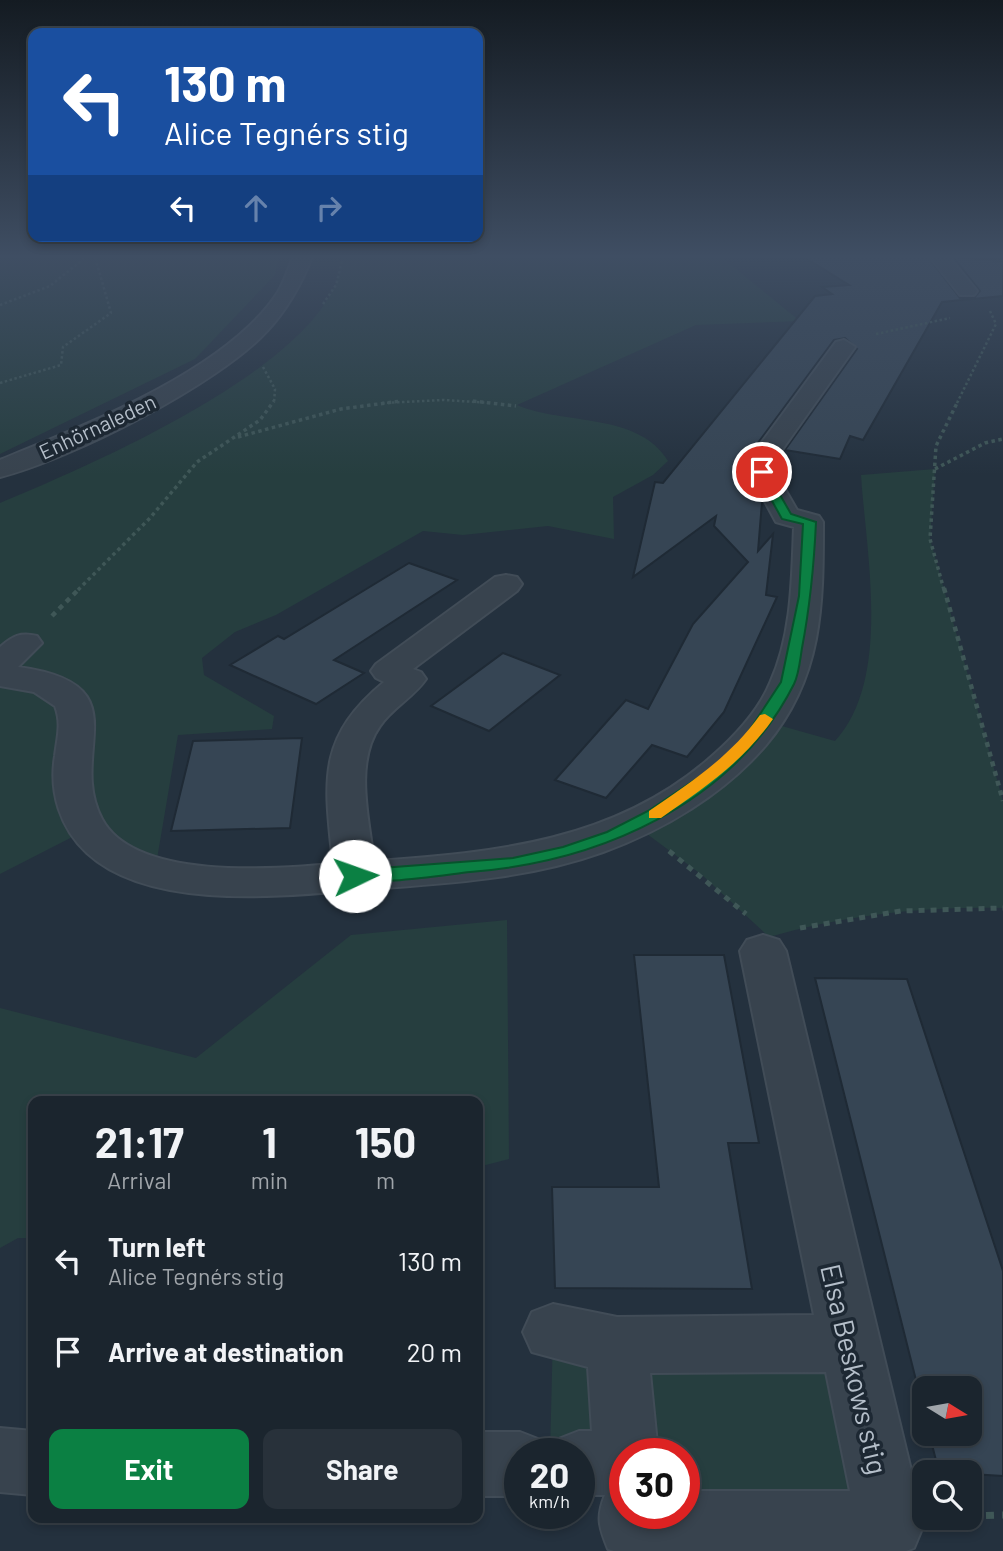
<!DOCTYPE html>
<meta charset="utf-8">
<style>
:root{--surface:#1b252e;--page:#28313a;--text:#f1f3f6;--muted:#a0a5aa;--line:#39424a;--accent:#0b8043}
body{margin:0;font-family:Barlow,sans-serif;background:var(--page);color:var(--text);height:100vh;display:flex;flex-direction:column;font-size:26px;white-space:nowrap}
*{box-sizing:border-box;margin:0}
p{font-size:23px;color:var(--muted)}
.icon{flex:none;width:38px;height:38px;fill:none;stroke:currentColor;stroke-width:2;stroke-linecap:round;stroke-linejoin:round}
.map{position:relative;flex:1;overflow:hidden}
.drawer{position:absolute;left:28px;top:1096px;width:455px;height:427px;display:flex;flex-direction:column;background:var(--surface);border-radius:14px;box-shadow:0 4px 10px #0003,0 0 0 2px var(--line)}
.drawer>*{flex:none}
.top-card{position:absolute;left:28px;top:28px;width:455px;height:214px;border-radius:14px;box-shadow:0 4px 10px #0003,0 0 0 2px var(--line);background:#1a4fa0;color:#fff;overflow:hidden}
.needle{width:46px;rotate:101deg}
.fabs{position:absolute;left:912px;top:1376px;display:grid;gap:14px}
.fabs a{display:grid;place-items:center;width:70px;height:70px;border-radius:14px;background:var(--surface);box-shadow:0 4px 10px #0003,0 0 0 2px var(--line);font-size:35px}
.speed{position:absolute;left:504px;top:1438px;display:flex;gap:14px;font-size:35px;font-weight:700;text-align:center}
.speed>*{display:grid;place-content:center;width:91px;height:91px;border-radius:50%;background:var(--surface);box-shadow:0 4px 10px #0003,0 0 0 2px var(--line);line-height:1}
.speed small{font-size:18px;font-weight:400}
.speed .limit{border:10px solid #d22;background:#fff;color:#111}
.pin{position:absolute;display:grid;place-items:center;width:60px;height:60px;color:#fff;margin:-30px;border:4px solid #fff;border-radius:50%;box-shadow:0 2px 7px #0007}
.me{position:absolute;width:77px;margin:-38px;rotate:87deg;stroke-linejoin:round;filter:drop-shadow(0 0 5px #0008)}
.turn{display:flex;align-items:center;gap:24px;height:147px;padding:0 21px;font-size:32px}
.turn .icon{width:91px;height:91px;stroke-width:2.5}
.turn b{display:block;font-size:49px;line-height:60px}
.lanes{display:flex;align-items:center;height:66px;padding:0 21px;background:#0003;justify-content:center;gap:35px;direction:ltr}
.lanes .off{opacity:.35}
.eta{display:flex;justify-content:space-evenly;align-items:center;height:119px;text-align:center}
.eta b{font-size:42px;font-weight:700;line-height:49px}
.primary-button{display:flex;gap:14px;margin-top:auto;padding:14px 21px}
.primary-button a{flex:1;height:80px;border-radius:14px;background:var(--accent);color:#fff;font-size:28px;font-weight:700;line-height:80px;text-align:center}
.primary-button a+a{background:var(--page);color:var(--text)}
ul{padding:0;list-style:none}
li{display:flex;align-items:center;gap:21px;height:91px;padding:0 21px}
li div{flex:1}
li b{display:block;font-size:26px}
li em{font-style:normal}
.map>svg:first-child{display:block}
</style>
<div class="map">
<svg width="1003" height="1551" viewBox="0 0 1003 1551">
<rect width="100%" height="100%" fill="#24313e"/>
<path fill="#263e3f" d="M 0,257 L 279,257 L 275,275 L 195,359 L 0,454 Z
M 343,257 L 721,257 L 800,321 L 696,325 L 517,405 C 563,425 639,412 668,461 L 653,475 L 613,497 L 614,539 L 548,526 L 463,535 L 423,531 L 276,615 L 235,632 L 202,658 L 204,675 L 274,716 L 272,729 L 178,735 L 155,871 L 86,830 L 0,874 L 0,503 C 89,466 299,375 336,283 C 339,275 341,266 343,257 Z
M 935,469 L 930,539 L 1003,801 L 1003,908 C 924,906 845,915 769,937 L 702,875 L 635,825 L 764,721 L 835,741 C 892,679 866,553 861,475 Z
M 507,920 L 509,1159 L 478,1167 L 478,1101 L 33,1101 L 33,1238 L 18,1238 L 0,1248 L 0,1008 L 196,1058 L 351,935 Z
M 553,1332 L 617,1345 L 626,1454 L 550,1454 Z
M 638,1357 L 837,1358 L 866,1495 L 684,1494 L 684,1454 L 646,1454 Z"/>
<path fill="#364554" stroke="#1f2a35" stroke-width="2" d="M 804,257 L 928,257 L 960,298 L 974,298 L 980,291 L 953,257 L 1003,261 L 1003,296 L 942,302 L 863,440 L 850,436 L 840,459 L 785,450 L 857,349 L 845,338 L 834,340 L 746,459 L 747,473 L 762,502 L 758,551 L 773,534 L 766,595 L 777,597 L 724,712 L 687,757 L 652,745 L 606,798 L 555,780 L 626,700 L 648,709 L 693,624 L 748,562 L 714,526 L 716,516 L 633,577 L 655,482 L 663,483 L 815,296 L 832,294 L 822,287 L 849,285 Z
M 409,563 L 457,580 L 334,660 L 364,673 L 316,704 L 230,665 L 278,636 L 284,639 Z
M 503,653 L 560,675 L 489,731 L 431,706 Z
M 302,738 L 290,828 L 171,831 L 193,741 Z
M 634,955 L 724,955 L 759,1143 L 728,1143 L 752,1289 L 555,1288 L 552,1187 L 659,1187 Z
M 815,978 L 907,979 L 1003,1271 L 1003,1476 L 939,1472 L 929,1433 L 970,1433 L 970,1388 L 924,1388 L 924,1412 Z"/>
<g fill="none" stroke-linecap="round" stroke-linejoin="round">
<defs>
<path id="minor" d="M 293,257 L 312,257 C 301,285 288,308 268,330 C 219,384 71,459 0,477 L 0,460 C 84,426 228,370 278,292 C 284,282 288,269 293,257 Z
M 930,257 L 949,257 L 977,291 L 974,295 L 960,295 Z
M 844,340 L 855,347 L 774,461 L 775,472 L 797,510 L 819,516 L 823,522 C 823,606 823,677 766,745 C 724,794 664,830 603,852 C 528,879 449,883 371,889 C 290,895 152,913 87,853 C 60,828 49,792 55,756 C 57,738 62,724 55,706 L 34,692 L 0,686 L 0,647 C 13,636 20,632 37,636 L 42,643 L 18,667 C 145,684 66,751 102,819 C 135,881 275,869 333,864 C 325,783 315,739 384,682 L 376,678 L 371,671 L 376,664 L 495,577 L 506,575 L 517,577 L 522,584 L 517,591 L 413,669 L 421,672 L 426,679 C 414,697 393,707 380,726 C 354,762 369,820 374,861 C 495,853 616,841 711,757 C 735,736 758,712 770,683 C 792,635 792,579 794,527 L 776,522 L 749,472 L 748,461 L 836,342 Z
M 763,935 L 779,940 L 786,951 L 924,1524 L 914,1548 L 906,1551 L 614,1551 L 608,1549 C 599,1527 596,1517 605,1495 L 579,1495 L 579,1454 L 550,1454 L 556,1440 L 579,1431 L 592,1431 L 588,1367 L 532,1352 L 523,1332 L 532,1312 L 553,1304 L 617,1317 L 814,1315 L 740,951 L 747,940 ZM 826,1372 L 850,1491 L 684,1491 L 684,1514 L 625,1514 L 625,1454 L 658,1454 L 650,1373 Z
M 0,1428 L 33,1431 L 33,1495 L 0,1492 Z
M 478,1432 L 520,1432 L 543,1441 L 548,1454 L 520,1454 L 520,1496 L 478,1496 Z"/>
</defs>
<use href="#minor" stroke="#414c57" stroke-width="4"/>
<path stroke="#3f5757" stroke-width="2.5" stroke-dasharray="2.5 2.5" stroke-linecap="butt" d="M 323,304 L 336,285 L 343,257
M 0,305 L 50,286 L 86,257
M 876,334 L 950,318
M 263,367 L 275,389 L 274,403
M 0,383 L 61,365 L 63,347 L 111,313 L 95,257
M 382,403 L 444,400 L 491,403
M 957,403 L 996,324 L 990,311"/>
<path stroke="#3f5757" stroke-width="3.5" stroke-dasharray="3.5 3.5" stroke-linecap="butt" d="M 473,401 L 516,406
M 238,437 L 341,409 L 401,401
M 935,469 L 985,443 L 1003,439
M 78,590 L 150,518 L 197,462 L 260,420 L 274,401
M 944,590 L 930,539 L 936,446 L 958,401"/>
<path stroke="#3f5757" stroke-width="4.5" stroke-dasharray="5 5" stroke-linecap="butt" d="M 944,588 L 1003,801
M 52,616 L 80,588"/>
<path stroke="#3f5757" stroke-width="5" stroke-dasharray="6 6" stroke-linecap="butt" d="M 669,851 L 746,914
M 800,928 L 901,911 L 1003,908"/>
<path stroke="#3f5757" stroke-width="7" stroke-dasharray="8 8" stroke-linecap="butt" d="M 970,1516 L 1003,1515"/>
<use href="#minor" fill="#38434e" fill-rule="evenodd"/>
</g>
<linearGradient id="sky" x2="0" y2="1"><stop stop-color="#141b22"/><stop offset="0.54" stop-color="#3f4e63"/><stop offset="1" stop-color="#3f4e63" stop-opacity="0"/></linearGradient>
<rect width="1003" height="475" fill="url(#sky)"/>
<path fill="#0b8043" stroke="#07532c" stroke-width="2" d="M 762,469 L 767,472 L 791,514 L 816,522 C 814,565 810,606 802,648 C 800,660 799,674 794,684 C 733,805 598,862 470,872 C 443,875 370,886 348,880 L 346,876 L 348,872 L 355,870 L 513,858 L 563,847 L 607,832 L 648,811 L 717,765 L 745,737 L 781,682 L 799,596 L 803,524 L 782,519 L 756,472 Z"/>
<path fill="#f59e0b" d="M 765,714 L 773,719 C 743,762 704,788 661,818 L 649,818 L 649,811 C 691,782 730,757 760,715 Z"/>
<g text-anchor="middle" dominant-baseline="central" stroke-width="7" stroke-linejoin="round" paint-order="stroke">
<g font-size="21" fill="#b4bec9" stroke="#1d2833">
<text transform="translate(97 426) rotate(-25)">Enhörnaleden</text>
</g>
<g font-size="28" fill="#b4bec9" stroke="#1d2833">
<text transform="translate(855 1369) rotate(77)">Elsa Beskows stig</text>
</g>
</g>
</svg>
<div class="fabs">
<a><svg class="needle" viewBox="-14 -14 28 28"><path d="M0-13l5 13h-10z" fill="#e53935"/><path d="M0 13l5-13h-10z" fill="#a0a5aa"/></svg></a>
<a><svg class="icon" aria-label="search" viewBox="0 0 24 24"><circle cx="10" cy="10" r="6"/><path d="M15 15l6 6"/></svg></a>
</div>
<div class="speed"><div>20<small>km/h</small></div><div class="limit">30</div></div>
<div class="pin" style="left:762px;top:472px;background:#d93025"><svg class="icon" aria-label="arrive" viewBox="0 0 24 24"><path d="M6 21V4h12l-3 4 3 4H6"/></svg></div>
<svg class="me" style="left:355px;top:876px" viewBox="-20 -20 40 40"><circle r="19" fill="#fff"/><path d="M0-13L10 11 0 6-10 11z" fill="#0b8043"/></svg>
<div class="top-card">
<div class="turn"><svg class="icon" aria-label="left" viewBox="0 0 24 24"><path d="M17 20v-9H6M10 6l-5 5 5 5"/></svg><div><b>130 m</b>Alice Tegnérs stig</div></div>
<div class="lanes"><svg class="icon" aria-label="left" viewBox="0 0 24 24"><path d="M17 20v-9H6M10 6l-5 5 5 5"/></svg><svg class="icon off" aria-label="ahead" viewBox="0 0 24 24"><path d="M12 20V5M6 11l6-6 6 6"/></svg><svg class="icon off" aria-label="right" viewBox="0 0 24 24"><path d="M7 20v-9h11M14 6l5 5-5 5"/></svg></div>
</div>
<section class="drawer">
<div class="eta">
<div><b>21:17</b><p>Arrival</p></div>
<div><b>1</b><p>min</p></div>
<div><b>150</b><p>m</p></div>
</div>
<ul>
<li><svg class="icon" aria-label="left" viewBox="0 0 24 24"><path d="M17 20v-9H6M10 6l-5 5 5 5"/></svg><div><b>Turn left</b><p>Alice Tegnérs stig</p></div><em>130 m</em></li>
<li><svg class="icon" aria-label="arrive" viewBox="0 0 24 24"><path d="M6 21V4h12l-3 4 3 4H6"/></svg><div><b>Arrive at destination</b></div><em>20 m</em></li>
</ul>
<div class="primary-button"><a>Exit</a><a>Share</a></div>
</section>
</div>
